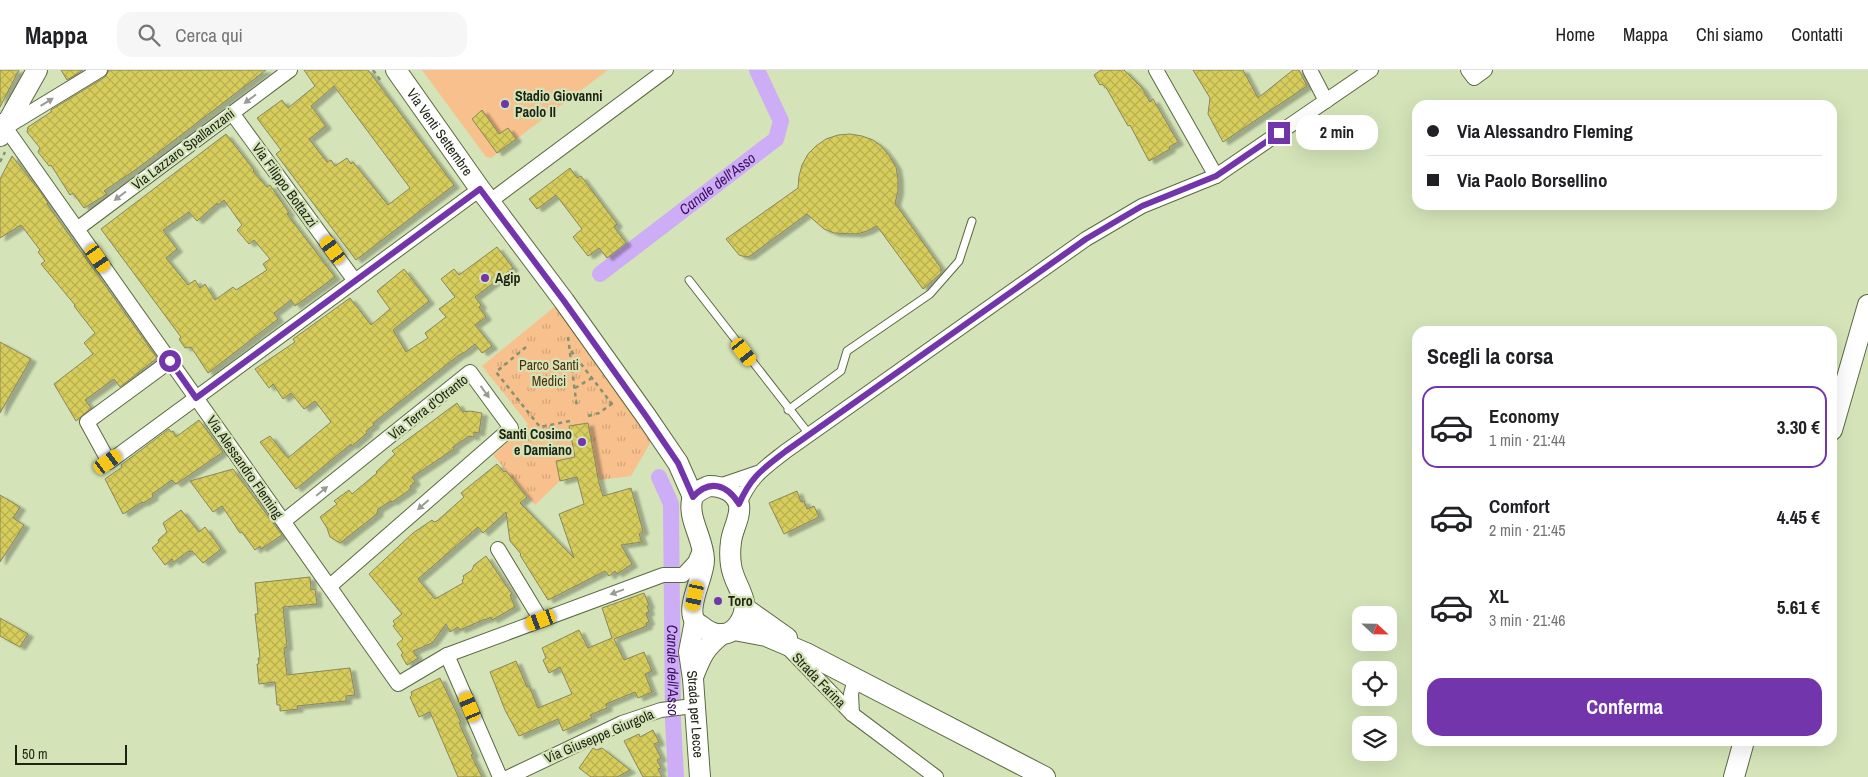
<!DOCTYPE html>
<html lang="it">
<meta charset="utf-8">
<style>
:root{--surface:#fff;--page:#f6f6f6;--text:#202124;--muted:#757577;--line:#e0e0e0;--accent:#7335ab}
body{margin:0;font-family:"Archivo Narrow",sans-serif;background:var(--page);color:var(--text);height:100vh;display:flex;flex-direction:column;font-size:19px;white-space:nowrap}
*{box-sizing:border-box;margin:0}
p{font-size:16px;color:var(--muted)}
.icon{flex:none;width:28px;height:28px;fill:none;stroke:currentColor;stroke-width:2;stroke-linecap:round;stroke-linejoin:round}
.map{position:relative;flex:1;overflow:hidden}
.details{position:absolute;left:1412px;top:256px;width:425px;height:420px;display:flex;flex-direction:column;background:var(--surface);border-radius:15px;box-shadow:0 5px 20px #0002}
.details>*{flex:none}
.guide{position:absolute;left:1412px;top:30px;width:425px;height:110px;border-radius:15px;box-shadow:0 5px 20px #0002;display:grid;align-content:center;height:110px;padding:0 15px;background:var(--surface)}
.needle{width:32px;rotate:112deg}
.buttons{position:absolute;left:1352px;top:536px;display:grid;gap:10px}
.buttons a{display:grid;place-items:center;width:45px;height:45px;border-radius:10px;background:var(--surface);box-shadow:0 5px 20px #0002;font-size:25px}
.scale{position:absolute;left:15px;bottom:12px;width:112px;box-sizing:border-box;padding-left:5px;border:2px solid #1d2313;border-top:0;font-size:14px;line-height:18px;white-space:nowrap;color:#1d2313;-webkit-text-stroke:4px #d4e4b8;paint-order:stroke}
.end{position:absolute;width:22px;height:22px;margin:-11px;border:6px solid #7335ab;background:#fff;box-shadow:0 0 0 2px #fff}
.from{border-radius:50%}
.bubble{position:absolute;height:35px;border-radius:15px;background:var(--surface);box-shadow:0 5px 20px #0002;font-size:16px;font-weight:700;line-height:35px;text-align:center}
.car{position:absolute;width:15px;height:30px;margin:-15px -8px;border-radius:6px;box-shadow:0 0 4px 1px #0007;background:linear-gradient(#f5c518 24%,#345 0 40%,#f5c518 0 76%,#345 0 86%,#f5c518 0)}
.guide b{display:flex;align-items:center;gap:18px;height:48px;font-size:19px}
.guide b+b{border-top:1px solid var(--line)}
.guide i{width:12px;height:12px;background:var(--text)}
ul{padding:0;list-style:none}
li{display:flex;align-items:center;gap:15px;height:82px;margin:0 10px 8px;padding:0 5px;border:2px solid transparent;border-radius:15px}
li div{flex:1}
li b{display:block;font-size:19px}
li em{font-style:normal;font-weight:700}
li.current{border-color:var(--accent)}
li>.icon{width:45px;height:45px;stroke-width:1.5}
h2{padding:0 15px;font-size:22px;line-height:60px}
.button{display:flex;gap:10px;margin-top:auto;padding:10px 15px}
.button a{flex:1;height:58px;border-radius:15px;background:var(--accent);color:#fff;font-size:20px;font-weight:700;line-height:58px;text-align:center}
header{display:flex;align-items:center;gap:30px;box-sizing:border-box;height:70px;padding:0 25px;background:var(--surface);border-bottom:1px solid var(--line)}
header strong{font-size:24px}
nav{display:flex;gap:28px;margin-inline-start:auto;font-size:18px}
.search{width:350px;height:45px;background:var(--page);display:flex;align-items:center;gap:12px;box-sizing:border-box;padding:0 18px;border-radius:15px;color:var(--muted);font-size:19px}
.map>svg:first-child{display:block}
.grass{fill:#f7c08c}
.park{fill:url(#park-tufts)}
.lines{fill:none;stroke-linecap:round;stroke-linejoin:round}
.canal{stroke:#ceadf7;stroke-width:16}
.building{fill:url(#building-cross-hatch);stroke:#8a875c;fill-rule:evenodd;filter:url(#shadow)}
.lane-casing{stroke:#5b6941;stroke-width:9}
.street-casing{stroke:#5b6941;stroke-width:16}
.secondary-casing{stroke:#5b6941;stroke-width:22}
.path{stroke:#859171;stroke-width:2.5;stroke-dasharray:4 4;stroke-linecap:butt}
.lane{stroke:#fff;stroke-width:7}
.street{stroke:#fff;stroke-width:14}
.secondary{stroke:#fff;stroke-width:20}
.oneway{fill:#999c95}
.route{stroke:#7335ab;stroke-width:6}
.poi-dot{fill:#7335ab;stroke:#d4e4b8;stroke-width:2}
.labels{text-anchor:middle;stroke-width:4.5;stroke-linejoin:round;paint-order:stroke}
.poi-label{font-size:14px;font-weight:bold;fill:#1d2313;stroke:#d4e4b8;text-anchor:start}
.street-label{font-size:14px;fill:#1d2313;stroke:#d4e4b8}
.park-label{font-size:14px;fill:#4e2f0c;stroke:#d4e4b8}
.water-label{font-size:15px;font-style:italic;fill:#3c1060;stroke:#d4e4b8}
</style>
<header>
<strong>Mappa</strong>
<div class="search"><svg class="icon" aria-label="search" viewBox="0 0 24 24"><circle cx="10" cy="10" r="6"/><path d="M15 15l6 6"/></svg>Cerca qui</div>
<nav><a>Home</a><a>Mappa</a><a>Chi siamo</a><a>Contatti</a></nav>
</header>
<div class="map">
<svg width="1868" height="707" viewBox="0 0 1868 707">
<defs>
<pattern id="park-tufts" width="24" height="20" patternUnits="userSpaceOnUse" patternTransform="scale(1.25)"><rect width="24" height="20" fill="#f7c08c"/><path d="M3 7l-1-3M5 7V3M7 7l1-3M15 17l-1-3M17 17v-4M19 17l1-3" fill="none" stroke="#d3a578"/></pattern>
<pattern id="building-cross-hatch" width="8" height="8" patternUnits="userSpaceOnUse" patternTransform="scale(1.25)"><rect width="8" height="8" fill="#d7cd5d"/><path d="M0 0l8 8M0 8l8-8" fill="none" stroke="#b8b050"/></pattern>
<filter id="shadow"><feDropShadow dx="5.5" dy="3" stdDeviation="1" flood-color="#0004"/></filter>
</defs>
<rect width="100%" height="100%" fill="#d4e4b8"/>
<!-- grass -->
<path class="grass" d="M 422,0 L 608,0 L 491,88 L 486,87 Z"/>
<!-- park -->
<path class="park" d="M 558,234 L 653,368 L 631,406 L 600,410 L 597,404 L 588,353 L 570,356 L 575,387 L 560,411 L 535,435 L 493,385 L 528,354 L 482,296 Z"/>
<g class="lines">
<!-- canal -->
<g class="canal">
<path id="s1" d="M 600,204 L 776,69 L 781,51 L 757,0"/>
<path id="s2" d="M 659,407 L 671,434 L 673,651 L 676,707"/>
</g>
</g>
<!-- building -->
<g class="building">
<path d="M 0,0 L 19,0 L 0,37 Z"/>
<path d="M 61,0 L 83,0 L 67,10 Z"/>
<path d="M 109,0 L 266,0 L 138,98 L 104,121 L 107,124 L 84,138 L 73,123 L 70,125 L 51,95 L 49,96 L 38,82 L 40,78 L 27,62 L 28,57 L 51,42 L 51,40 L 105,7 Z"/>
<path d="M 304,0 L 368,0 L 454,115 L 356,190 L 276,84 L 281,80 L 257,48 L 282,30 L 288,38 L 315,16 ZM 334,16 L 410,118 L 388,135 L 353,92 L 351,94 L 347,88 L 335,96 L 331,90 L 327,92 L 309,69 L 326,56 L 311,36 Z"/>
<path d="M 1101,0 L 1124,0 L 1142,18 L 1150,32 L 1153,29 L 1178,72 L 1169,77 L 1170,79 L 1149,91 L 1130,55 L 1128,56 L 1107,19 L 1102,14 L 1100,15 L 1094,5 Z"/>
<path d="M 1193,0 L 1243,0 L 1258,28 L 1293,0 L 1299,0 L 1307,16 L 1223,72 L 1208,44 L 1210,28 Z"/>
<path d="M 482,40 L 499,64 L 508,58 L 516,69 L 497,83 L 472,49 Z"/>
<path d="M 226,64 L 254,100 L 253,101 L 267,117 L 270,115 L 289,143 L 287,144 L 335,207 L 295,236 L 291,230 L 274,243 L 278,249 L 208,303 L 191,277 L 185,278 L 179,269 L 181,267 L 101,159 ZM 224,130 L 242,155 L 237,160 L 249,174 L 254,170 L 270,189 L 263,194 L 267,200 L 236,220 L 233,217 L 215,230 L 205,214 L 200,218 L 195,210 L 188,215 L 166,188 L 177,179 L 163,160 L 189,142 L 197,151 L 217,133 L 218,135 Z"/>
<path d="M 850,64 L 862,66 L 873,70 L 882,77 L 890,87 L 896,97 L 898,109 L 898,121 L 895,133 L 941,198 L 941,203 L 923,219 L 877,156 L 867,161 L 857,164 L 834,163 L 824,159 L 807,144 L 750,186 L 746,187 L 739,185 L 726,169 L 798,118 L 799,106 L 802,95 L 808,84 L 816,76 L 826,69 L 838,65 Z"/>
<path d="M 12,86 L 39,120 L 48,133 L 47,134 L 157,288 L 120,317 L 114,309 L 85,330 L 91,338 L 76,351 L 54,314 L 93,284 L 84,273 L 95,263 L 74,236 L 75,235 L 41,194 L 45,191 L 38,182 L 40,180 L 21,155 L 0,168 L 0,109 Z"/>
<path d="M 570,98 L 577,108 L 581,106 L 617,154 L 614,157 L 626,173 L 607,188 L 599,178 L 588,186 L 573,167 L 582,159 L 556,125 L 537,139 L 529,129 Z"/>
<path d="M 497,177 L 513,198 L 475,227 L 481,235 L 479,237 L 486,247 L 475,255 L 492,276 L 482,283 L 475,274 L 465,282 L 459,285 L 373,353 L 374,355 L 366,361 L 367,363 L 352,376 L 351,374 L 296,419 L 260,372 L 270,366 L 288,388 L 331,352 L 315,331 L 304,339 L 291,323 L 283,329 L 273,314 L 269,318 L 255,299 L 295,272 L 293,269 L 350,228 L 371,255 L 390,239 L 377,221 L 404,199 L 429,231 L 393,260 L 406,282 L 428,268 L 425,263 L 446,247 L 439,239 L 455,227 L 441,209 L 454,199 L 459,205 Z"/>
<path d="M 0,272 L 31,289 L 0,343 Z"/>
<path d="M 457,333 L 463,342 L 470,341 L 482,343 L 479,363 L 474,362 L 474,367 L 469,366 L 453,377 L 454,379 L 412,407 L 415,412 L 410,416 L 411,419 L 392,432 L 391,431 L 378,439 L 377,444 L 340,473 L 330,467 L 327,458 L 320,447 L 337,434 L 334,431 L 349,420 L 352,424 L 377,403 L 376,402 L 395,384 L 392,381 Z"/>
<path d="M 199,350 L 223,382 L 176,414 L 172,410 L 152,424 L 153,427 L 143,433 L 142,432 L 123,444 L 105,409 L 122,397 L 121,395 L 169,359 L 171,362 L 173,361 L 176,367 Z"/>
<path d="M 588,353 L 599,413 L 603,426 L 631,418 L 643,461 L 639,464 L 642,472 L 621,475 L 632,494 L 617,504 L 615,501 L 609,506 L 605,501 L 548,530 L 520,485 L 521,484 L 510,471 L 506,442 L 483,463 L 478,457 L 418,509 L 435,529 L 463,513 L 462,510 L 464,509 L 463,506 L 472,500 L 474,495 L 486,486 L 512,524 L 510,525 L 515,537 L 492,550 L 491,547 L 485,550 L 485,549 L 460,560 L 458,557 L 450,562 L 446,554 L 432,573 L 413,581 L 418,588 L 407,595 L 401,585 L 403,583 L 397,574 L 403,569 L 393,556 L 395,554 L 393,551 L 402,544 L 369,504 L 413,463 L 432,450 L 434,452 L 437,451 L 464,427 L 461,423 L 497,394 L 504,402 L 506,401 L 527,427 L 520,433 L 574,488 L 559,444 L 584,434 L 577,407 L 560,411 L 556,391 L 575,387 L 569,356 Z"/>
<path d="M 233,399 L 282,465 L 261,479 L 260,476 L 255,480 L 242,462 L 240,463 L 222,436 L 213,442 L 190,411 Z"/>
<path d="M 797,421 L 801,432 L 804,431 L 807,439 L 814,436 L 819,447 L 784,464 L 769,433 Z"/>
<path d="M 0,425 L 20,437 L 13,448 L 24,455 L 0,492 Z"/>
<path d="M 181,440 L 199,462 L 205,457 L 221,479 L 203,493 L 192,481 L 187,482 L 174,492 L 172,489 L 165,495 L 152,478 L 159,472 L 158,470 L 167,462 L 163,453 Z"/>
<path d="M 310,507 L 311,520 L 315,519 L 317,534 L 283,537 L 287,577 L 284,578 L 287,605 L 350,598 L 355,625 L 346,626 L 346,631 L 297,636 L 298,639 L 280,641 L 280,635 L 277,635 L 275,612 L 259,614 L 257,594 L 259,594 L 258,588 L 260,588 L 255,544 L 258,544 L 255,513 Z"/>
<path d="M 644,523 L 649,535 L 647,536 L 649,542 L 646,543 L 649,552 L 646,553 L 647,556 L 614,569 L 624,590 L 644,582 L 652,601 L 645,604 L 652,622 L 638,628 L 635,622 L 606,634 L 607,638 L 590,645 L 592,648 L 563,661 L 558,649 L 519,666 L 505,640 L 490,602 L 516,591 L 527,617 L 529,616 L 538,638 L 572,624 L 560,597 L 549,603 L 543,590 L 546,588 L 542,578 L 579,560 L 588,578 L 612,568 L 602,538 Z"/>
<path d="M 0,548 L 28,564 L 20,577 L 0,566 Z"/>
<path d="M 440,608 L 461,652 L 459,653 L 473,684 L 471,685 L 482,707 L 458,707 L 430,642 L 419,647 L 410,627 L 412,625 L 411,622 Z"/>
<path d="M 653,660 L 659,672 L 654,674 L 661,688 L 657,690 L 661,698 L 658,699 L 662,707 L 643,707 L 624,671 L 639,664 L 640,667 Z"/>
<path d="M 593,678 L 596,680 L 602,678 L 630,700 L 617,707 L 591,707 L 579,698 Z"/>
</g>
<g class="lines">
<!-- lane casing -->
<g class="lane-casing">
<g id="lane">
<path d="M 689,210 L 809,364"/>
<path d="M 788,340 L 841,301 L 847,281 L 930,224 L 959,191 L 972,151"/>
</g>
</g>
<!-- street casing -->
<g class="street-casing">
<g id="street">
<path d="M 1156,0 L 1216,106"/>
<path d="M 1310,0 L 1326,31"/>
<path d="M 1468,0 L 1474,8 L 1485,0"/>
<path d="M 232,43 L 355,211"/>
<path d="M 2,51 L 5,57 L 398,614 L 447,585 L 663,505 L 683,505 L 695,492 L 701,478"/>
<path d="M 8,56 L 100,0"/>
<path d="M 489,132 L 666,0"/>
<path d="M 77,159 L 290,0"/>
<path d="M 170,291 L 87,352 L 109,392 L 480,119"/>
<path d="M 719,416 L 757,403"/>
<path d="M 739,434 C 751,406 763,399 786,381 L 1086,169 L 1142,136 L 1216,106 L 1371,0"/>
<path d="M 284,451 L 470,302 L 511,358 L 330,516"/>
<path d="M 498,479 L 541,550"/>
<path d="M 788,578 L 852,644 L 936,707"/>
<path d="M 447,585 L 500,707"/>
<path d="M 852,644 L 851,624 L 855,609"/>
<path d="M 509,707 L 622,653 L 661,640 L 693,636"/>
</g>
</g>
<!-- secondary casing -->
<g class="secondary-casing">
<g id="secondary">
<path id="s3" d="M 396,0 L 480,119 L 564,231 L 646,346 L 678,393 L 693,427"/>
<path d="M 0,66 L 37,0"/>
<path d="M 1832,360 L 1868,235"/>
<path d="M 709,416 C 721,416 736,421 739,435 C 741,447 732,460 731,472 C 730,479 730,488 731,495 C 734,518 755,532 738,555 C 734,560 729,564 722,564 C 717,565 709,562 704,558 C 702,556 697,554 695,551 C 685,536 705,506 704,489 C 703,468 688,449 692,430 C 694,422 702,419 709,416 Z"/>
<path d="M 746,539 L 787,568"/>
<path id="s4" d="M 695,551 L 689,582 L 693,609 L 700,707"/>
<path d="M 734,560 L 766,566 L 806,583 L 1045,707"/>
<path d="M 693,607 C 701,587 704,578 722,564"/>
<path d="M 1734,707 L 1744,671"/>
</g>
</g>
<!-- path -->
<g class="path">
<path d="M 373,0 L 381,11"/>
<path d="M 0,92 L 5,82"/>
<path d="M 568,267 L 577,338"/>
<path d="M 526,277 L 496,302 L 540,357 L 570,351"/>
<path d="M 571,281 L 612,334"/>
<path d="M 575,318 L 592,308"/>
<path d="M 588,346 L 599,343 L 613,333"/>
</g>
<!-- lane -->
<use href="#lane" class="lane"/>
<!-- street -->
<use href="#street" class="street"/>
<!-- secondary -->
<use href="#secondary" class="secondary"/>
</g>
<!-- one-way arrows -->
<defs><path id="oneway-solid" d="M-6-.8H1V-3.2L6.5 0L1 3.2V.8H-6Z" transform="scale(1.25)"/></defs>
<g class="oneway">
<use href="#oneway-solid" transform="translate(250 29) rotate(143)"/>
<use href="#oneway-solid" transform="translate(47 32) rotate(-31)"/>
<use href="#oneway-solid" transform="translate(120 126) rotate(143)"/>
<use href="#oneway-solid" transform="translate(485 322) rotate(54)"/>
<use href="#oneway-solid" transform="translate(322 421) rotate(-39)"/>
<use href="#oneway-solid" transform="translate(423 435) rotate(139)"/>
<use href="#oneway-solid" transform="translate(617 522) rotate(160)"/>
</g>
<g class="lines">
<!-- route -->
<path class="route" d="M 170,291 L 196,328 L 480,119 L 564,231 L 646,346 L 678,393 L 693,427 C 709,409 727,414 739,434 C 751,406 763,399 786,381 L 1086,169 L 1142,136 L 1216,106 L 1279,63"/>
</g>
<!-- markers -->
<g class="poi-dot">
<circle cx="505" cy="34" r="5"/>
<circle cx="485" cy="208" r="5"/>
<circle cx="582" cy="372" r="5"/>
<circle cx="718" cy="531" r="5"/>
</g>
<g class="labels">
<!-- poi labels -->
<g class="poi-label">
<text x="515" y="31">Stadio Giovanni<tspan x="515" dy="16">Paolo II</tspan></text>
<text x="495" y="213">Agip</text>
<text x="572" y="369" text-anchor="end">Santi Cosimo<tspan x="572" dy="16">e Damiano</tspan></text>
<text x="728" y="536">Toro</text>
</g>
<!-- street labels -->
<g class="street-label">
<text dy="5" stroke="none"><textPath href="#s3" startOffset="76">Via Venti Settembre</textPath></text>
<text transform="translate(183 79) rotate(-37)" y="5">Via Lazzaro Spallanzani</text>
<text transform="translate(285 115) rotate(54)" y="5">Via Filippo Bottazzi</text>
<text transform="translate(428 337) rotate(-38)" y="5">Via Terra d'Otranto</text>
<text transform="translate(245 397) rotate(55)" y="5">Via Alessandro Fleming</text>
<text transform="translate(819 610) rotate(46)" y="5">Strada Farina</text>
<text dy="5" stroke="none"><textPath href="#s4" startOffset="94">Strada per Lecce</textPath></text>
<text transform="translate(599 666) rotate(-23)" y="5">Via Giuseppe Giurgola</text>
</g>
<!-- park labels -->
<g class="park-label">
<text x="549" y="300">Parco Santi<tspan x="549" dy="16">Medici</tspan></text>
</g>
<!-- water labels -->
<g class="water-label">
<text dy="5" stroke="none"><textPath href="#s1" startOffset="148">Canale dell'Asso</textPath></text>
<text dy="5" stroke="none"><textPath href="#s2" startOffset="196">Canale dell'Asso</textPath></text>
</g>
</g>
</svg>
<div class="buttons">
<a><svg class="needle" viewBox="-14 -14 28 28"><path d="M0-13l5 13h-10z" fill="#e53935"/><path d="M0 13l5-13h-10z" fill="#757577"/></svg></a>
<a><svg class="icon" aria-label="locate" viewBox="0 0 24 24"><circle cx="12" cy="12" r="6"/><path d="M12 2v4M12 18v4M2 12h4M18 12h4"/></svg></a>
<a><svg class="icon" aria-label="layers" viewBox="0 0 24 24"><path d="M12 4l9 5-9 5-9-5zM3 14l9 5 9-5"/></svg></a>
</div>
<div class="scale">50 m</div>
<i class="end from" style="left:170px;top:291px"></i>
<i class="end" style="left:1279px;top:63px"></i>
<div class="bubble" style="left:1296px;top:45px;width:82px">2 min</div>
<i class="car" style="left:333px;top:180px;rotate:324deg"></i>
<i class="car" style="left:98px;top:188px;rotate:145deg"></i>
<i class="car" style="left:744px;top:282px;rotate:143deg"></i>
<i class="car" style="left:108px;top:392px;rotate:54deg"></i>
<i class="car" style="left:695px;top:526px;rotate:192deg"></i>
<i class="car" style="left:541px;top:550px;rotate:250deg"></i>
<i class="car" style="left:470px;top:637px;rotate:337deg"></i>
<div class="guide">
<b><i class="from"></i>Via Alessandro Fleming</b>
<b><i></i>Via Paolo Borsellino</b>
</div>
<section class="details">
<h2>Scegli la corsa</h2>
<ul>
<li class="current"><svg class="icon" aria-label="car" viewBox="0 0 24 24"><path d="M5 17H2v-5l4-1 3-4h7l3 4 3 1v5h-3M9 17h6M6 11h13"/><circle cx="7" cy="17" r="2"/><circle cx="17" cy="17" r="2"/></svg><div><b>Economy</b><p>1 min · 21:44</p></div><em>3.30 €</em></li>
<li><svg class="icon" aria-label="car" viewBox="0 0 24 24"><path d="M5 17H2v-5l4-1 3-4h7l3 4 3 1v5h-3M9 17h6M6 11h13"/><circle cx="7" cy="17" r="2"/><circle cx="17" cy="17" r="2"/></svg><div><b>Comfort</b><p>2 min · 21:45</p></div><em>4.45 €</em></li>
<li><svg class="icon" aria-label="car" viewBox="0 0 24 24"><path d="M5 17H2v-5l4-1 3-4h7l3 4 3 1v5h-3M9 17h6M6 11h13"/><circle cx="7" cy="17" r="2"/><circle cx="17" cy="17" r="2"/></svg><div><b>XL</b><p>3 min · 21:46</p></div><em>5.61 €</em></li>
</ul>
<div class="button"><a>Conferma</a></div>
</section>
</div>
